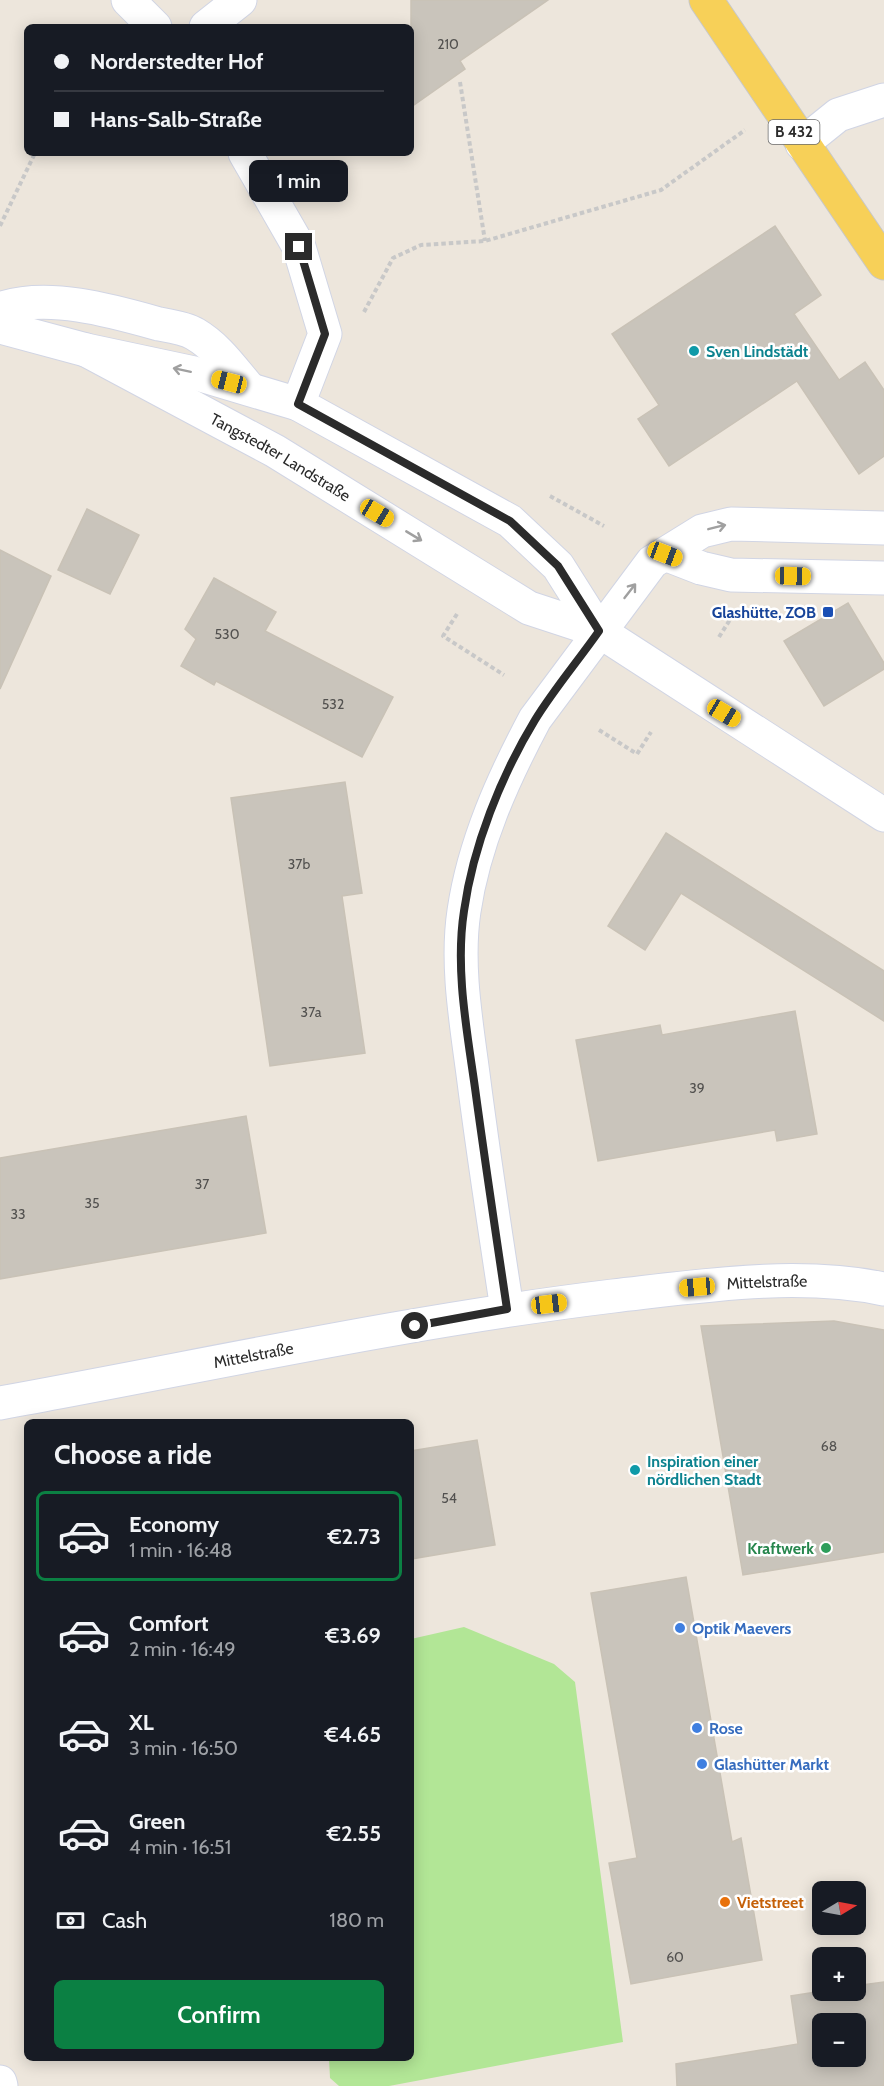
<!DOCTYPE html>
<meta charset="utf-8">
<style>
:root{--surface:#171b24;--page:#242831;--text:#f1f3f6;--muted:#9ea1a6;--line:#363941;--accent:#0b8043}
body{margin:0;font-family:Cabin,sans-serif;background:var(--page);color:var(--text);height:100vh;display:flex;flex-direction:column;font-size:22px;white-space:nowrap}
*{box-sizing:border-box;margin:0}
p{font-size:20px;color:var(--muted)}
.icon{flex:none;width:33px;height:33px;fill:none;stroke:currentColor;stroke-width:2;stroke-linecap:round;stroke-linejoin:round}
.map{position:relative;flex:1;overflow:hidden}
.drawer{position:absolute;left:24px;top:1419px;width:390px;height:642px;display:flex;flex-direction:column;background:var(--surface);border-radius:9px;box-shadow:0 3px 15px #0003}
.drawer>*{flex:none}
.banner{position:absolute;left:24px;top:24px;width:390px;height:132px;border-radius:9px;box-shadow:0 3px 15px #0003;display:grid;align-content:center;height:132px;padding:0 30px;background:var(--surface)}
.needle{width:39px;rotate:80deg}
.tools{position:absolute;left:812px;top:1881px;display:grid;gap:12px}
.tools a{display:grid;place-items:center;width:54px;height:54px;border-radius:9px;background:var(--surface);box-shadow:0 3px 15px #0003;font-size:30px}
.end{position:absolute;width:27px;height:27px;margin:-14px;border:8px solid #2b2b2b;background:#fff;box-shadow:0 0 0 3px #fff}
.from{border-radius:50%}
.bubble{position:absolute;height:42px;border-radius:9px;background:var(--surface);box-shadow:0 3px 15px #0003;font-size:20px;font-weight:600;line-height:42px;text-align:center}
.car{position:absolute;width:18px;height:36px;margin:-18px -9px;border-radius:8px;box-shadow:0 0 4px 2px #0007;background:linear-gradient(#f5c518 24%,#345 0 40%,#f5c518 0 76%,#345 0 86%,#f5c518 0)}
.banner b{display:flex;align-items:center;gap:21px;height:57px;font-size:22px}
.banner b+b{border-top:2px solid var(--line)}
.banner i{width:15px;height:15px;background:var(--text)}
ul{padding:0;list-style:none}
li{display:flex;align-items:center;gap:18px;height:90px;margin:0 12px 9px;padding:0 18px;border:3px solid transparent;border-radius:9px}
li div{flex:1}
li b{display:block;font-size:22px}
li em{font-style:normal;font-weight:600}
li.selected{border-color:var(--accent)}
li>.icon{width:54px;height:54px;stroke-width:1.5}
h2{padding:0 30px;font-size:27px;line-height:72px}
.pay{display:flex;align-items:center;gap:15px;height:66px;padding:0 30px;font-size:22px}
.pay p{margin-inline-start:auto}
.action{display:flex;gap:12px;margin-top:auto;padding:12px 30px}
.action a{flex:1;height:69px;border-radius:9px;background:var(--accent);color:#fff;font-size:24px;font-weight:600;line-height:69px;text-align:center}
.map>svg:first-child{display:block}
.green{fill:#b2e696}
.building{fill:#c9c4bb;stroke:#c9c2b6;stroke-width:1.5;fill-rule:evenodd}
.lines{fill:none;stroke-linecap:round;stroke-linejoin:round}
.minor-casing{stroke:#d1d5e4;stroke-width:35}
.major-casing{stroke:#c8c8c8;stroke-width:35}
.path{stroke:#c8c8c8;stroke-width:4;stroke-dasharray:4.5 3;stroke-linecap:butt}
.minor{stroke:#fff;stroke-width:33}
.major{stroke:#f7d058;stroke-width:33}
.oneway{stroke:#a0a0a0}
.route{stroke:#2b2b2b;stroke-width:8}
.culture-dot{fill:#0f9aa8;stroke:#fff;stroke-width:2}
.transit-dot{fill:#1a4fb4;stroke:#fff;stroke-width:2}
.leisure-dot{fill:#2e9e5b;stroke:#fff;stroke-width:2}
.shop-dot{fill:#3f7fe0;stroke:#fff;stroke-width:2}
.food-dot{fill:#e8710a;stroke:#fff;stroke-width:2}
.labels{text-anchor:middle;stroke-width:5;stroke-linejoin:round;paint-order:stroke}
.number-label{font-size:14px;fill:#52514f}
.shield{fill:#fff;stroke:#6b6b6b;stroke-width:1.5}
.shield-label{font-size:15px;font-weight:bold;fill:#2b2b2b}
.culture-label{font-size:16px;font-weight:bold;fill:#0d838f;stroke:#fff;text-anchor:start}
.street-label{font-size:16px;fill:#2b2b2b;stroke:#fff}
.transit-label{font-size:16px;font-weight:bold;fill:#164399;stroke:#fff;text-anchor:end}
.leisure-label{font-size:16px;font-weight:bold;fill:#27864d;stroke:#fff;text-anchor:end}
.shop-label{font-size:16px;font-weight:bold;fill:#366cbe;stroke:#fff;text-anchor:start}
.food-label{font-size:16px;font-weight:bold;fill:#c56008;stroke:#fff;text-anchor:start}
</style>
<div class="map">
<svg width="884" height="2086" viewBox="0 0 884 2086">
<rect width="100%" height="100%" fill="#ede6dc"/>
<!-- green -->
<path class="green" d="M 464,1627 L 554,1664 L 575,1682 L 623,2042 L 389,2086 L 339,2086 L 330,2078 L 329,2058 L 411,2058 L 411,1639 Z"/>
<!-- building -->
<g class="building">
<path d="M 411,0 L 548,0 L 460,61 L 465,69 L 411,107 Z"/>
<path d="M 775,226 L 821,295 L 794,314 L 839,380 L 865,362 L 884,390 L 884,456 L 859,474 L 797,381 L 669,466 L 638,419 L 659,405 L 612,334 Z"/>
<path d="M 87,509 L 139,535 L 110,594 L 58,570 Z"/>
<path d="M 0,550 L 51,576 L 0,689 Z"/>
<path d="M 214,578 L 276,612 L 265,631 L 393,697 L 362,757 L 216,681 L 214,685 L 181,666 L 196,639 L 185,629 Z"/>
<path d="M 848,603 L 884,663 L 884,669 L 824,706 L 784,641 Z"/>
<path d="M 345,782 L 362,893 L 342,896 L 365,1053 L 270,1066 L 231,798 Z"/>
<path d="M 666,833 L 884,971 L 884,1021 L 681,893 L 645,950 L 608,926 Z"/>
<path d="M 795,1011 L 817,1134 L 777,1141 L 775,1130 L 598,1161 L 576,1040 L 660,1025 L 662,1035 Z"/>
<path d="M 246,1116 L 266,1233 L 0,1279 L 0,1158 Z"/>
<path d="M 834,1321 L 884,1330 L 884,1552 L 743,1575 L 701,1326 Z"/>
<path d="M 477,1440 L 495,1545 L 411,1559 L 411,1451 Z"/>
<path d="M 686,1577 L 732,1842 L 741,1838 L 762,1960 L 631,1984 L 609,1863 L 637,1858 L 591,1593 Z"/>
<path d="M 884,1982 L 884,2086 L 677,2086 L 676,2064 L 798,2044 L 791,1996 L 829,1990 L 855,1990 L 855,1986 ZM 822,2024 L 855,2024 L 855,2056 L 822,2056 Z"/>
</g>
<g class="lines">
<!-- minor casing -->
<g class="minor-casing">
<g id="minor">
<path d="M 128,0 L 155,27"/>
<path d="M 206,27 L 240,0"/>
<path d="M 802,144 L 838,115 L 884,100"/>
<path d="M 245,153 L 299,247 L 325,334 L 298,404"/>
<path d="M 0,309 C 47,292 113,311 159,324 C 170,326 185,328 195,334 C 217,347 231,367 247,386"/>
<path d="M 0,327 L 86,350 L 194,373 L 298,404 L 510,521 L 558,566 L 599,631"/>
<path id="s1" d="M 86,350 L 275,451 L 529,608 L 599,631 L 884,815"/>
<path d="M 665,554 L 701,568 L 731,575 L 884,578"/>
<path d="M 507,1309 C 495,1231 483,1153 473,1074 C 466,1021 456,964 464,911 C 474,843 503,779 535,719 L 652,562 L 702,531 L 731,524 L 884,528"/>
<path id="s2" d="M 0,1403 C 204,1366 407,1321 613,1296 C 701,1286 796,1271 884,1289"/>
<path d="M 0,2082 L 1,2086"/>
</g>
</g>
<!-- major casing -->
<g class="major-casing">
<path id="major" d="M 706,0 L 884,263"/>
</g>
<!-- path -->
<g class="path">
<path d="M 460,82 L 485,241"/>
<path d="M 0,226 L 35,153"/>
<path d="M 364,312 L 393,258 L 421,245 L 485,241 L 661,190 L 745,130"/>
<path d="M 550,496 L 604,526"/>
<path d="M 457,614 L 443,636 L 504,675"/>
<path d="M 719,637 L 731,618"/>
<path d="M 599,730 L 637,754 L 651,732"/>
</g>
<!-- minor -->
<use href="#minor" class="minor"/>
<!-- major -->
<use href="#major" class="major"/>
</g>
<!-- one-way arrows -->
<defs><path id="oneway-shaft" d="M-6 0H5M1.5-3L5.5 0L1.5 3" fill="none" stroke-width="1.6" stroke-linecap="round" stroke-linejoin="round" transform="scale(1.5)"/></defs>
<g class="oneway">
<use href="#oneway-shaft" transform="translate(182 370) rotate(-168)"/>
<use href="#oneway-shaft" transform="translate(717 527) rotate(-14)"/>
<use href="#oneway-shaft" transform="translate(414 536) rotate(31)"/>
<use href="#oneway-shaft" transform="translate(630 591) rotate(-52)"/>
</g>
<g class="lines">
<!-- route -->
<path class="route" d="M 299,247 L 325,334 L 298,404 L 510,521 L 558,566 L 599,631 C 578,661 554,689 535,720 C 501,776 473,846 464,911 C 455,969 467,1031 475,1088 C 485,1162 496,1235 507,1309 L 415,1326"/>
</g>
<!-- markers -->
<g class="culture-dot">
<circle cx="694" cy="351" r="6"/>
<circle cx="635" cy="1470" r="6"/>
</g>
<rect class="transit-dot" x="822" y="606" width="12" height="12" rx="3"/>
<circle class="leisure-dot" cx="826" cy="1548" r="6"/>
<g class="shop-dot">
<circle cx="680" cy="1628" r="6"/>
<circle cx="697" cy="1728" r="6"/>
<circle cx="702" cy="1764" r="6"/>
</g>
<circle class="food-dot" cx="725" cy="1902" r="6"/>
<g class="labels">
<!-- number labels -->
<g class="number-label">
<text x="448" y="49">210</text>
<text x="227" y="639">530</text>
<text x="333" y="709">532</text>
<text x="299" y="869">37b</text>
<text x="311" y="1017">37a</text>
<text x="697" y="1093">39</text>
<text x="202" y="1189">37</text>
<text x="92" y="1208">35</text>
<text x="18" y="1219">33</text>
<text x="829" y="1451">68</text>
<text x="449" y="1503">54</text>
<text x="675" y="1962">60</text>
</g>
<!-- shield labels -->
<rect class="shield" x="768.5" y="120" width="51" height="24" rx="4.5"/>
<g class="shield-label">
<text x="794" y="137">B 432</text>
</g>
<!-- culture labels -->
<g class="culture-label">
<text x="706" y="357">Sven Lindstädt</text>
<text x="647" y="1467">Inspiration einer<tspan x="647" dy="18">nördlichen Stadt</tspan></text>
</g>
<!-- street labels -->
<g class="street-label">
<text dy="6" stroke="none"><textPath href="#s1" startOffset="222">Tangstedter Landstraße</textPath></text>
<text dy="6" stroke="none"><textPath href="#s2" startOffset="777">Mittelstraße</textPath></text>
<text dy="6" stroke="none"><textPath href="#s2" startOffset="258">Mittelstraße</textPath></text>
</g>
<!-- transit labels -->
<g class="transit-label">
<text x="816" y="618">Glashütte, ZOB</text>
</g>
<!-- leisure labels -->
<g class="leisure-label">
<text x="814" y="1554">Kraftwerk</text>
</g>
<!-- shop labels -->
<g class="shop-label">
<text x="692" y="1634">Optik Maevers</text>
<text x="709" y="1734">Rose</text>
<text x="714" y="1770">Glashütter Markt</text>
</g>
<!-- food labels -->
<g class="food-label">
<text x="737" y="1908">Vietstreet</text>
</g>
</g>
</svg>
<div class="tools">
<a><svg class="needle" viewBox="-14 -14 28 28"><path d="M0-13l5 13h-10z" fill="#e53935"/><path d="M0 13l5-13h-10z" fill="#9ea1a6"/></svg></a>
<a>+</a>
<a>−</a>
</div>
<i class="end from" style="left:415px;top:1326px"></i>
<i class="end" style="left:299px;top:247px"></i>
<div class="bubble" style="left:249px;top:160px;width:99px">1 min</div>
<i class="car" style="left:229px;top:382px;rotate:284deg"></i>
<i class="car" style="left:377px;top:513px;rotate:121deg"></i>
<i class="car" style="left:665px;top:554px;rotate:111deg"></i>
<i class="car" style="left:793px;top:576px;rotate:91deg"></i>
<i class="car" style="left:724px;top:713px;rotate:121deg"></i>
<i class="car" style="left:697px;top:1287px;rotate:265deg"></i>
<i class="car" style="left:549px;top:1304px;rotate:83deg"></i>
<div class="banner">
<b><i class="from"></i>Norderstedter Hof</b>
<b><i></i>Hans-Salb-Straße</b>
</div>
<section class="drawer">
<h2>Choose a ride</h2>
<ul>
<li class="selected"><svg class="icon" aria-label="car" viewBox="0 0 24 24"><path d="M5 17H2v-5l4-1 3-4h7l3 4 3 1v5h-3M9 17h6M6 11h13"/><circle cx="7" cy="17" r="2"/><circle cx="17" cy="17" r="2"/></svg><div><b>Economy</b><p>1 min · 16:48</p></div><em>€2.73</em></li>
<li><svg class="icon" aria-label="car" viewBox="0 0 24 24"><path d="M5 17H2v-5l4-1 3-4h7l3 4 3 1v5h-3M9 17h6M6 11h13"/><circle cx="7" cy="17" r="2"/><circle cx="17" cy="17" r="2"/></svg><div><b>Comfort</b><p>2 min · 16:49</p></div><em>€3.69</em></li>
<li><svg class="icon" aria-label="car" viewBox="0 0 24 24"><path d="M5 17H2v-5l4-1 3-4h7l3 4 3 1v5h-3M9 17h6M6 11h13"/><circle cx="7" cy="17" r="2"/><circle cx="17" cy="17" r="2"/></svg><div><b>XL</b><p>3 min · 16:50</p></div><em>€4.65</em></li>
<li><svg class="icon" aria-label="car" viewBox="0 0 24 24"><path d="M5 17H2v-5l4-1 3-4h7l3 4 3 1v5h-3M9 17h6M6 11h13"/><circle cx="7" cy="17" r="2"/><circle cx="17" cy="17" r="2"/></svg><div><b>Green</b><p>4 min · 16:51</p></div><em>€2.55</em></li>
</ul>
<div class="pay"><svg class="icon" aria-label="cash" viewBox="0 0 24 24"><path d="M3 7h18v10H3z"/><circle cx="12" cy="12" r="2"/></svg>Cash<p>180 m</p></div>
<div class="action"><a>Confirm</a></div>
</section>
</div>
